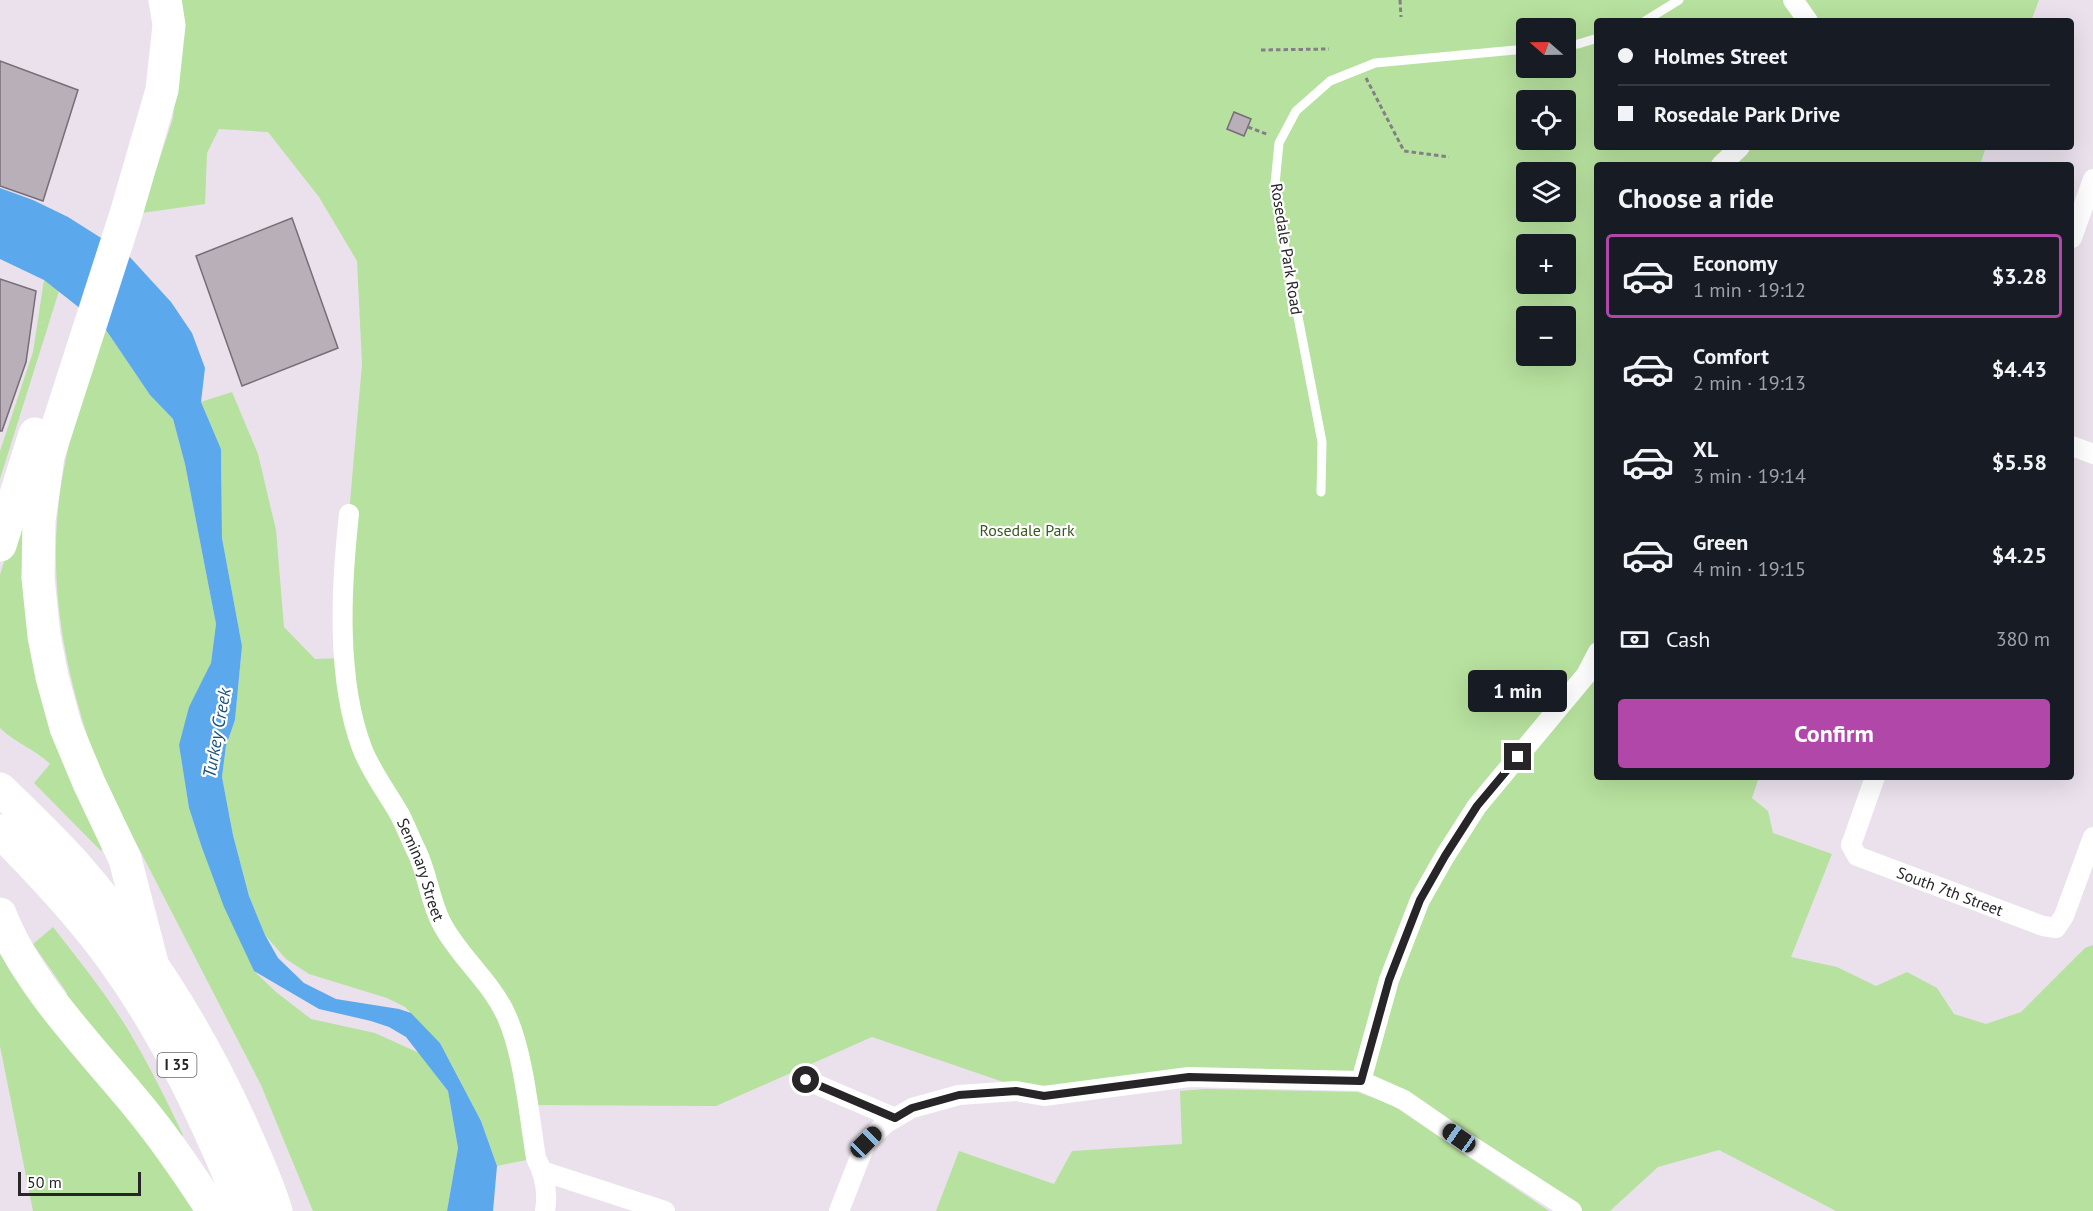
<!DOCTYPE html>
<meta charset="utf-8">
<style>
:root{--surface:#171b24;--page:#20242c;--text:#f1f3f6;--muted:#9ea1a6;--line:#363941;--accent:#b047a9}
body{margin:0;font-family:"PT Sans",sans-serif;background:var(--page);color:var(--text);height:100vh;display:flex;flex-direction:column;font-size:22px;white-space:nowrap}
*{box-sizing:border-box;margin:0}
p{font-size:20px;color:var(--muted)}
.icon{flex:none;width:33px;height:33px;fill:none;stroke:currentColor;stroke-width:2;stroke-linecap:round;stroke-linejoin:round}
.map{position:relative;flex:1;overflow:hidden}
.side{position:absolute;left:1594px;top:162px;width:480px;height:618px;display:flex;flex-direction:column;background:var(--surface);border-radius:6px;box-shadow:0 6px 24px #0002}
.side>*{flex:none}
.guide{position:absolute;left:1594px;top:18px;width:480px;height:132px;border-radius:6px;box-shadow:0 6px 24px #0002;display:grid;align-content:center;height:132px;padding:0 24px;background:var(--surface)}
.needle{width:39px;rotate:290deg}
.fabs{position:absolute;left:1516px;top:18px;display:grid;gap:12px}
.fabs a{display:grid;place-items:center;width:60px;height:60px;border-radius:6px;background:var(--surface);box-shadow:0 6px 24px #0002;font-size:30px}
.scale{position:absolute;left:18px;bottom:15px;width:123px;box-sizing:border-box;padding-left:6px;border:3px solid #282529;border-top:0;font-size:16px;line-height:21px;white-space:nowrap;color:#282529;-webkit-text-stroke:4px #fff;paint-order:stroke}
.end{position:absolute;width:27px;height:27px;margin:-14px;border:8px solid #282529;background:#fff;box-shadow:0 0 0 3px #fff}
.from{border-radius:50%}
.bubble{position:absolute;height:42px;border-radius:6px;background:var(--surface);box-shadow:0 6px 24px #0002;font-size:20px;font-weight:700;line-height:42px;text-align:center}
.car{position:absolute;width:18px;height:36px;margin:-18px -9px;border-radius:8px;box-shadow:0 0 4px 2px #0007;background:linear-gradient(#222 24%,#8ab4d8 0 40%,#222 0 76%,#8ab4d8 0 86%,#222 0)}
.guide b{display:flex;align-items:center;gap:21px;height:57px;font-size:22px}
.guide b+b{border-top:2px solid var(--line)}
.guide i{width:15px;height:15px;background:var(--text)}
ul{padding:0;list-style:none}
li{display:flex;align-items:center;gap:18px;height:84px;margin:0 12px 9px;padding:0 12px;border:3px solid transparent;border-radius:6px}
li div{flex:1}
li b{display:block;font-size:22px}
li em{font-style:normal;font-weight:700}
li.active{border-color:var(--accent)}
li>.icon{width:54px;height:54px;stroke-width:1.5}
h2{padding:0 24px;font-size:27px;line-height:72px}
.pay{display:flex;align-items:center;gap:15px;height:66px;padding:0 24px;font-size:22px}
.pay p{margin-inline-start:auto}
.primary-button{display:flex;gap:12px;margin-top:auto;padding:12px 24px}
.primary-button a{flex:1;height:69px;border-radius:6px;background:var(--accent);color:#fff;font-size:24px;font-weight:700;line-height:69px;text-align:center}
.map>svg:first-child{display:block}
.green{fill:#b7e19e;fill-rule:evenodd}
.water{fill:#5ba9ec}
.building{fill:#b8afb8;stroke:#766d76;stroke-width:1.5}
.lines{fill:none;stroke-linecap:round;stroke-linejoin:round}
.path{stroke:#847f86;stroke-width:3;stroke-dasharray:4.5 3;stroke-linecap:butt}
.service{stroke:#fff;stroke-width:9}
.minor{stroke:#fff;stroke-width:20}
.motorway{stroke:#fff;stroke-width:33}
.route{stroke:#282529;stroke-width:8}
.labels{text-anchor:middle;stroke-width:4.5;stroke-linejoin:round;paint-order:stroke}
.shield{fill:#fff;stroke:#686669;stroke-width:1.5}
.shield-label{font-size:15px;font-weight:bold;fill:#282529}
.street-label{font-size:16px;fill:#282529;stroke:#fff}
.park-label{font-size:16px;fill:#37581f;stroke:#fff}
.water-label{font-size:18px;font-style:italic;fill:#1a517e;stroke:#fff}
</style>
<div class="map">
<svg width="2093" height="1211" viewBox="0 0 2093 1211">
<rect width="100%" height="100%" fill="#eae1ec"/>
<!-- green -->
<g class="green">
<path d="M 176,0 L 2039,0 L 2031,21 L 1598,21 L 1598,147 L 1986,147 L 1980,165 L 1598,165 L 1598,777 L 1759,777 L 1752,798 L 1768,811 L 1773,833 L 1832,854 L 1791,957 L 1837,967 L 1876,986 L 1907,972 L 1937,988 L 1954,1014 L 1986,1024 L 2021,1012 L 2085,948 L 2093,945 L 2093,1211 L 1836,1211 L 1719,1150 L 1658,1167 L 1610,1211 L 1572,1211 L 1404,1100 L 1311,1078 L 1044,1096 L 872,1037 L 716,1106 L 527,1105 L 536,1158 L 497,1166 L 481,1121 L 440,1043 L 405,1007 L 387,998 L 309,974 L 286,959 L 265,935 L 249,896 L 233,835 L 222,777 L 226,746 L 235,720 L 242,646 L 222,538 L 221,449 L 201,402 L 232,392 L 258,454 L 276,530 L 284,627 L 315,659 L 345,658 L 349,514 L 362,364 L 357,261 L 319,197 L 268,132 L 219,129 L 207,153 L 205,204 L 142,213 L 173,118 L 176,84 ZM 1527,28 L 1566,28 L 1566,68 L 1527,68 ZM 1527,100 L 1566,100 L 1566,140 L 1527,140 ZM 1527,172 L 1566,172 L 1566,212 L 1527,212 ZM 1527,244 L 1566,244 L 1566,284 L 1527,284 ZM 1527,316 L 1566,316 L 1566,356 L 1527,356 Z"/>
<path d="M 44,280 L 59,291 L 0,479 L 0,451 L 33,352 Z"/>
<path d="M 104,327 L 150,395 L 173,419 L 185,464 L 216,624 L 211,663 L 179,745 L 189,808 L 201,845 L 254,971 L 276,992 L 311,1019 L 375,1033 L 419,1053 L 448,1091 L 458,1148 L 447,1211 L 313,1211 L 261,1085 L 101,775 C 63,672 43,572 65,463 C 74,417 90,372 104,327 Z"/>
<path d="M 19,512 L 104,847 L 101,851 L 34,783 L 50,764 C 35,749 15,743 0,728 L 0,575 Z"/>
<path d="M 53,927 C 79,960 105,993 127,1028 C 148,1063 166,1099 183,1135 L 179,1139 L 62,1000 L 67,993 L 33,944 Z"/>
<path d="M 0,954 L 12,974 L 136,1120 L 200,1211 L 33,1211 L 0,1046 Z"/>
<path d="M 1205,1089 L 1357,1092 L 1391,1104 L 1549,1211 L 936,1211 L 959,1151 L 1054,1184 L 1072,1151 L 1182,1144 L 1180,1091 Z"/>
</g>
<!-- water -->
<path class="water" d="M 0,188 L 33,200 L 68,217 L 128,255 L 171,302 L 192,333 L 205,368 L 201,402 L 221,449 L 222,538 L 242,646 L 235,720 L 226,746 L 222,777 L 233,835 L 249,896 L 265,935 L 278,958 L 304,983 L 336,999 L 399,1009 L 411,1013 L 440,1043 L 481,1121 L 497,1166 L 493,1211 L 447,1211 L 458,1148 L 448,1091 L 406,1037 L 389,1027 L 371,1021 L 319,1009 L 254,971 L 224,907 L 201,845 L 189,808 L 179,745 L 189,707 L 211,663 L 216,624 L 185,464 L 173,419 L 150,395 L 104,327 L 44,280 L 0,259 Z"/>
<!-- building -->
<g class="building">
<path d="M 0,61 L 78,90 L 43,201 L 0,186 Z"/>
<path d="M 1234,112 L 1251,119 L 1244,136 L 1227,129 Z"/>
<path d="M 292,218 L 338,348 L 242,386 L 196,256 Z"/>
<path d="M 0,279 L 36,291 L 26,362 L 2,431 L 0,431 Z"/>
</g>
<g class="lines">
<!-- path -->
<g class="path">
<path d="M 1400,0 L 1401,17"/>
<path d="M 1261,50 L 1329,49"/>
<path d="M 1366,78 L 1404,151 L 1449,157"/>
<path d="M 1248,127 L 1269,135"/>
</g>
<!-- service -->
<g class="service">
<path d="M 1645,21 L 1679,0"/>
<path d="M 1566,45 L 1578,44 L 1598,38"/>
<path d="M 1321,492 L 1322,442 L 1282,233 L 1275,184 L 1279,143 L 1296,111 L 1330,81 L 1375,63 L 1527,49"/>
</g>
<!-- minor -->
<g class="minor">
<path d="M 1793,0 L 1808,21"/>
<path d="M 1721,165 L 1740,147"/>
<path d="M 2072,238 L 2093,179"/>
<path d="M 2072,446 L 2093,454"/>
<path id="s1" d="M 349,514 C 341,587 336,679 362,748 C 371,772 387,792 400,815 C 406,827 411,840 417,852 C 428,875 430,902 442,924 C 460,958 491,981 507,1017 C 524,1056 529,1115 536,1158 C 545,1175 548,1193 545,1211"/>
<path id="s2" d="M 1875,777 L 1851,845 L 1857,856 L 2043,926 L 2056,928 L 2064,916 L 2093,837"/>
<path d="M 806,1080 L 895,1118"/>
<path d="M 1361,1081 L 1389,980 L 1420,900 L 1445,856 L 1477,806 L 1586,675 L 1598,652"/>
<path d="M 542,1171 L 665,1211"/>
<path d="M 839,1211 L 866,1142 L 885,1124 L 912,1108 L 959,1095 L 1016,1091 L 1044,1096 L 1189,1077 L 1361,1081 L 1404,1100 L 1459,1138 L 1572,1211"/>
</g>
<!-- motorway -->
<g class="motorway">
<path d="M 0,545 L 35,434"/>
<path d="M 0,789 C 26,814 53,840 77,867 C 143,943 198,1030 240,1122 C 253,1151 267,1181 276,1211"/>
<path d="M 0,831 C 40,872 80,914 114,961 C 169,1038 209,1124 244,1211"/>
<path d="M 0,914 C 28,986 91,1048 139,1107 C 166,1140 190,1175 213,1211"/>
<path d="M 153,967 L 125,859 L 89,783 L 66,728 L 52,677 L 44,636 L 38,578 L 39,521 L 48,456 L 126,214 L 162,90 L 169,25 L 165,0"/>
</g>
</g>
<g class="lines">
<!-- route -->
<path class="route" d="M 806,1080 L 895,1118 L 912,1108 L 959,1095 L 1016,1091 L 1044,1096 L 1189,1077 L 1361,1081 L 1389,980 L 1420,900 L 1445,856 L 1477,806 L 1518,757"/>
</g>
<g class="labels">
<!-- shield labels -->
<rect class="shield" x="157.5" y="1053" width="39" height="24" rx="4.5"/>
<g class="shield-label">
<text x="177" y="1070">I 35</text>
</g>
<!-- street labels -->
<g class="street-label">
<text transform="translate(1287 249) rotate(81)" y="6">Rosedale Park Road</text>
<text dy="6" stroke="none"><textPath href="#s1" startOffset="372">Seminary Street</textPath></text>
<text dy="6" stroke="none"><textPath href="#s2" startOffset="184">South 7th Street</textPath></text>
</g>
<!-- park labels -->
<g class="park-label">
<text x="1027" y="536">Rosedale Park</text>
</g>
<!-- water labels -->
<g class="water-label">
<text transform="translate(217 733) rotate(-80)" y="6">Turkey Creek</text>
</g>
</g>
</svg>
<div class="fabs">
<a><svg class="needle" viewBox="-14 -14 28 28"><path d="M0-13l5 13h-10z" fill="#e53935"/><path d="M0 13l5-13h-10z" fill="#9ea1a6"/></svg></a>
<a><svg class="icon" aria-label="locate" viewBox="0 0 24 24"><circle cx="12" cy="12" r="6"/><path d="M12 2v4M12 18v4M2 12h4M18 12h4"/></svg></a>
<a><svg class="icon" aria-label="layers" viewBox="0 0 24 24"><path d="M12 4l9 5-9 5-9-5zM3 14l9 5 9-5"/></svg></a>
<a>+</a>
<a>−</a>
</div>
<div class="scale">50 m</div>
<i class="end from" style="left:806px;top:1080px"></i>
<i class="end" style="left:1518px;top:757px"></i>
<div class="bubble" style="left:1468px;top:670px;width:99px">1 min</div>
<i class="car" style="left:1459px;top:1138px;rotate:305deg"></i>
<i class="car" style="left:866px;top:1142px;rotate:45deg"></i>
<div class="guide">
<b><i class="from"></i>Holmes Street</b>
<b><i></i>Rosedale Park Drive</b>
</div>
<section class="side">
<h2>Choose a ride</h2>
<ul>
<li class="active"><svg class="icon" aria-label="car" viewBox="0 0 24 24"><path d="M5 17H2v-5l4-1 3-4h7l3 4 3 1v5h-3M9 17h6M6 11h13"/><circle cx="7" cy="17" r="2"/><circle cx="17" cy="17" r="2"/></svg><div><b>Economy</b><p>1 min · 19:12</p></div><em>$3.28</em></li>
<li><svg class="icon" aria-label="car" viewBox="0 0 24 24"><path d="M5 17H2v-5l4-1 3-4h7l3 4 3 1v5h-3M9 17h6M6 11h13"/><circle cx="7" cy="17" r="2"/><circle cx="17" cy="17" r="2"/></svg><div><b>Comfort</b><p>2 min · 19:13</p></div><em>$4.43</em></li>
<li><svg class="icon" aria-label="car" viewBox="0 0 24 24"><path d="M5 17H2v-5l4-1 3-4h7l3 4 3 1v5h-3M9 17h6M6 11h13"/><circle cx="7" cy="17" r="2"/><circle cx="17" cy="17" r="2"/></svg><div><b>XL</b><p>3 min · 19:14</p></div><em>$5.58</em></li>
<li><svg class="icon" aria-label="car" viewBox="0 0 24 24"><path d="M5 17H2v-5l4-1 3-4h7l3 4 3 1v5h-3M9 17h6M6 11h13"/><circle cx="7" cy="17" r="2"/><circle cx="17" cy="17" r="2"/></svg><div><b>Green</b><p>4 min · 19:15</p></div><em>$4.25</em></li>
</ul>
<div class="pay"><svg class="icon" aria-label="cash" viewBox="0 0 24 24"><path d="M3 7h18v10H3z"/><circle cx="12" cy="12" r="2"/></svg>Cash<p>380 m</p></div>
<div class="primary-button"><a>Confirm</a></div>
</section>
</div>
